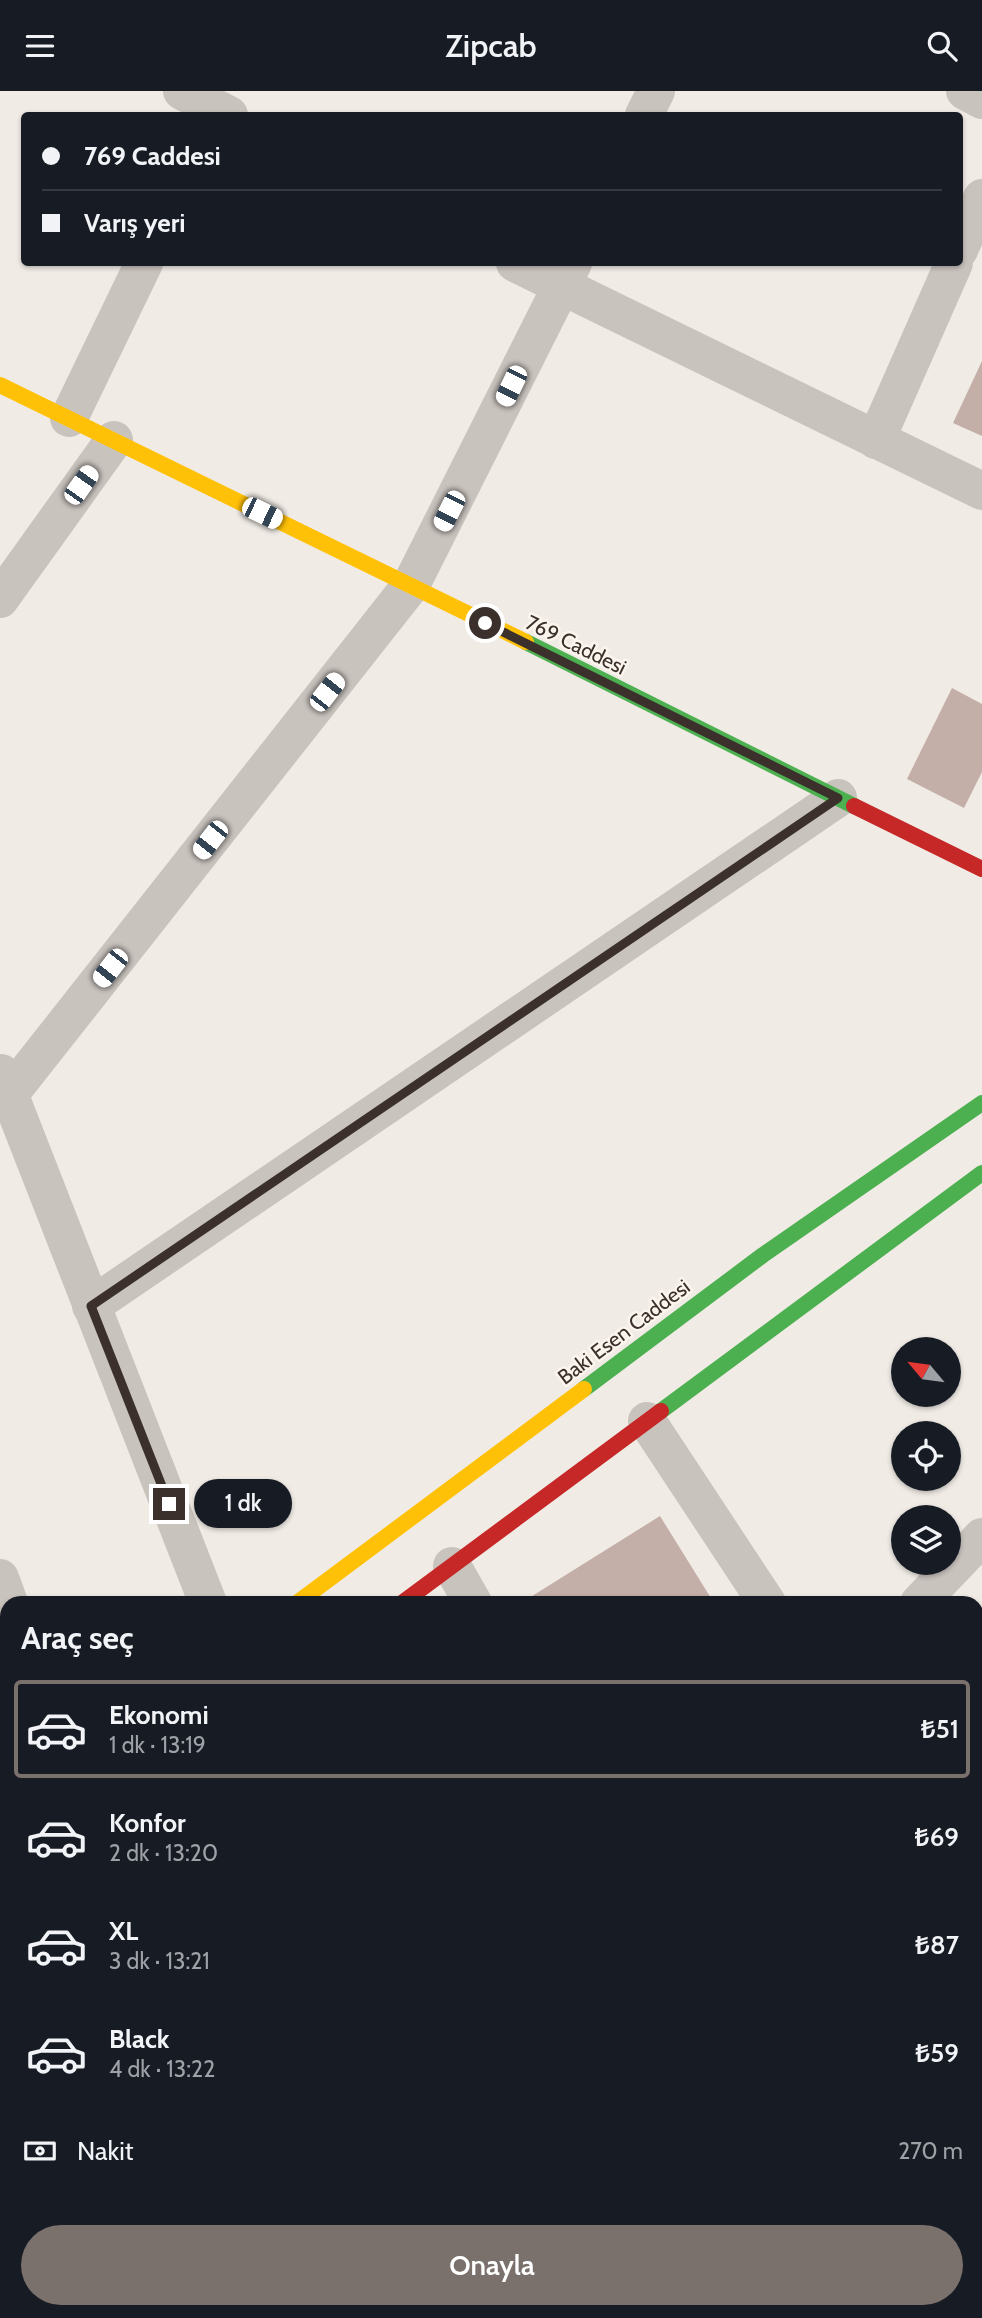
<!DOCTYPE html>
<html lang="tr">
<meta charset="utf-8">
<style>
:root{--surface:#171b24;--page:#20242c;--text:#f1f3f6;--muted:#9ea1a6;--line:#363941;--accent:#7a716c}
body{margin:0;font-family:Cabin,sans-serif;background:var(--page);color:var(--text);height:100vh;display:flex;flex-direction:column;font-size:26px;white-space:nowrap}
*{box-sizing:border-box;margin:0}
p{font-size:23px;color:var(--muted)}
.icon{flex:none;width:38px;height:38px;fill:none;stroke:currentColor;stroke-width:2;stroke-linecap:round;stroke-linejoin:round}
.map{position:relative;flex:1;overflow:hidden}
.details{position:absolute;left:0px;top:1505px;width:984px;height:723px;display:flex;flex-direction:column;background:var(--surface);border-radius:21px 21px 0 0;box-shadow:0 2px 5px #0004}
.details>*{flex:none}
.top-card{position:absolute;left:21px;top:21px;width:942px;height:154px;border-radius:7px;box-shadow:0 2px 5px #0004;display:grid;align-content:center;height:154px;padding:0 21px;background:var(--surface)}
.needle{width:46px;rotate:299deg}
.buttons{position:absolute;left:891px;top:1246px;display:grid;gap:14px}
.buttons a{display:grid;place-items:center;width:70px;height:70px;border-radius:50%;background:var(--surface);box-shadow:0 2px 5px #0004;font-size:35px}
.end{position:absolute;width:32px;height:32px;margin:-16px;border:9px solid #3b302b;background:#fff;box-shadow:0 0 0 4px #fff}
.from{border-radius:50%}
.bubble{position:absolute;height:49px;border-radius:24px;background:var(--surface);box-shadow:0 2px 5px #0004;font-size:23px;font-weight:600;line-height:49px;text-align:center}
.car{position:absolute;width:21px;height:42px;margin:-21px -10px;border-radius:9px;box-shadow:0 0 5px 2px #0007;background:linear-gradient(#fff 24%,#345 0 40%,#fff 0 76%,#345 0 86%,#fff 0)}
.top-card b{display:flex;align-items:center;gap:24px;height:66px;font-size:26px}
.top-card b+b{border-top:2px solid var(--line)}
.top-card i{width:18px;height:18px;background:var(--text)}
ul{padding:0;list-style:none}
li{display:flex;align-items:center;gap:21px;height:98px;margin:0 14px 10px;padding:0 7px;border:4px solid transparent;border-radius:7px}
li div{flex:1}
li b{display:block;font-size:26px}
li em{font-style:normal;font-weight:600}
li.on{border-color:var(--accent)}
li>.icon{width:63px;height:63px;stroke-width:1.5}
h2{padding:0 21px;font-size:32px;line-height:84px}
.pay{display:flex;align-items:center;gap:18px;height:77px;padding:0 21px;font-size:26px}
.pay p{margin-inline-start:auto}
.primary-button{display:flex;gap:14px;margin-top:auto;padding:14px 21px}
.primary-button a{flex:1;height:80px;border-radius:42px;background:var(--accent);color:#fff;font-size:28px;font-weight:600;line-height:80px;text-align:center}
header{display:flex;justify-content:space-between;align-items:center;height:91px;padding:0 21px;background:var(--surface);font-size:32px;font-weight:600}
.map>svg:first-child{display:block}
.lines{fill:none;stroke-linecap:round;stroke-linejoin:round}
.stream{stroke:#a1c2c1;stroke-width:10}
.building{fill:#c3afa7}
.street{stroke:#c9c3be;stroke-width:38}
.fast{stroke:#4caf50;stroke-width:16}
.slow{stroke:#ffc107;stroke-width:16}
.jam{stroke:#c62828;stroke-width:16}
.route{stroke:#3b302b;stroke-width:9}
.labels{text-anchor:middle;stroke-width:5;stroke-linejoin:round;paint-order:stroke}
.street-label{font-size:21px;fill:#3b302b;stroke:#fbf5ee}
</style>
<header><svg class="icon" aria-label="menu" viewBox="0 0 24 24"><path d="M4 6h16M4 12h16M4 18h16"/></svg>Zipcab<svg class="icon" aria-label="search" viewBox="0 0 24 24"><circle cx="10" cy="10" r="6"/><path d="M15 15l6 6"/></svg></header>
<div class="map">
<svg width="982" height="2227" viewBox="0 0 982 2227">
<rect width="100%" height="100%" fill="#f0ebe5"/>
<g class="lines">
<!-- stream -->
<g class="stream">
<path d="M 0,1584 L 7,1604"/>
<path d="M 259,2221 L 262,2227"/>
</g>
</g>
<!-- building -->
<g class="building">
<path d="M 982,270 L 982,345 L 953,332 Z"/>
<path d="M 952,597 L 982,613 L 982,681 L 964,717 L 907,688 Z"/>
<path d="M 660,1425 L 714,1512 L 521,1512 Z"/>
</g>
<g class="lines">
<!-- street -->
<g class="street">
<path d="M 182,0 L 229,24"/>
<path d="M 965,0 L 982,9"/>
<path d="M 644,24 L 656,0"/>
<path d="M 959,159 L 982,107"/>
<path d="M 515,172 L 982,400"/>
<path d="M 69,327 L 144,172"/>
<path d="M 876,349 L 954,172"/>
<path d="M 0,508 L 114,349"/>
<path d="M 1,982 L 208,1512"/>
<path d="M 9,1004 L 411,494 L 573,172"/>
<path d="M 91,1215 L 838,707"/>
<path d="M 647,1330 L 767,1512"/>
<path d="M 452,1475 L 473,1512"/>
<path d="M 0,1487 L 9,1512"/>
<path d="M 919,1512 L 982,1446"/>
<path d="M 976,1857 L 982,1867"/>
<path d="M 976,2067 L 982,2063"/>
<path d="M 760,2227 L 769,2221"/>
</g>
<!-- fast -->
<g class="fast">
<path d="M 526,551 L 854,715"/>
<path d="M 584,1298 L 763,1164 L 982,1012"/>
<path d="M 661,1320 L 982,1082"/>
</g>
<!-- slow -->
<g class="slow">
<path d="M 0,294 L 526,551"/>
<path d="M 297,1512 L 584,1298"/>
<path d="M 0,1739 L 7,1734"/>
<path d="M 0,1814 L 7,1809"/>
</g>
<!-- jam -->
<g class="jam">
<path d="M 854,715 L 982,778"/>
<path d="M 402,1512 L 661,1320"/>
</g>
</g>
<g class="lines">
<!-- route -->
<path class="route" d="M 169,1413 L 91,1215 L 838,707 L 485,532"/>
</g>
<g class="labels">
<!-- street labels -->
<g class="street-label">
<text transform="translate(576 554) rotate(26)" y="7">769 Caddesi</text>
<text transform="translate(624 1241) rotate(-37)" y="7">Baki Esen Caddesi</text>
</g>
</g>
</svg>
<div class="buttons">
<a><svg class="needle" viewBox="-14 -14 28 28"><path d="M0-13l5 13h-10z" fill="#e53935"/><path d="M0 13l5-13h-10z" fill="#9ea1a6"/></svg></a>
<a><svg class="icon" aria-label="locate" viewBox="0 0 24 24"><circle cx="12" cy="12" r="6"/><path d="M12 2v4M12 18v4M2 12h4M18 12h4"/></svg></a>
<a><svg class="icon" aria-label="layers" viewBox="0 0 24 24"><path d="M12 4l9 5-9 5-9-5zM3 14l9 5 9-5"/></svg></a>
</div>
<i class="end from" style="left:485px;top:532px"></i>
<i class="end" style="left:169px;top:1413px"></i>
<div class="bubble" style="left:194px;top:1388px;width:98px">1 dk</div>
<i class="car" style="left:511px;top:295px;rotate:206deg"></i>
<i class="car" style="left:81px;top:394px;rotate:35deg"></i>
<i class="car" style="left:449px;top:420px;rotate:207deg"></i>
<i class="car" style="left:262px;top:422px;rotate:116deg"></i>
<i class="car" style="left:327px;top:601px;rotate:38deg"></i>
<i class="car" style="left:210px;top:749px;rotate:218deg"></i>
<i class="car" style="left:110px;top:877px;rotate:218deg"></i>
<div class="top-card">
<b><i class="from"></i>769 Caddesi</b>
<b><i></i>Varış yeri</b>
</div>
<section class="details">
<h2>Araç seç</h2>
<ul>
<li class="on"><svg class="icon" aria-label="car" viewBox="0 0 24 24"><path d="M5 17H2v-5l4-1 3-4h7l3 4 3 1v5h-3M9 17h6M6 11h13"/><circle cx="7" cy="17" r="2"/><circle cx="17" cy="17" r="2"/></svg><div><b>Ekonomi</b><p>1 dk · 13:19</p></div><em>₺51</em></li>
<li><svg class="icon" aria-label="car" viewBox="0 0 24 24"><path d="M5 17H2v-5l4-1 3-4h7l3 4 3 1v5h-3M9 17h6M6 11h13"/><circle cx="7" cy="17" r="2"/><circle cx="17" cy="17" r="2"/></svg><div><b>Konfor</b><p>2 dk · 13:20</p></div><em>₺69</em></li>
<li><svg class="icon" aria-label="car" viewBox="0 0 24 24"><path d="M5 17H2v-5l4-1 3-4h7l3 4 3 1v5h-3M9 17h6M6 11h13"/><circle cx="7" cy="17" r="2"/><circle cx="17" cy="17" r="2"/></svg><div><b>XL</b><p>3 dk · 13:21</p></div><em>₺87</em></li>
<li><svg class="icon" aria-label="car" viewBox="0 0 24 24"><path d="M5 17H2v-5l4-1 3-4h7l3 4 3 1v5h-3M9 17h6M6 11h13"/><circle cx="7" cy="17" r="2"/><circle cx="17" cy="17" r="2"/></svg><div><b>Black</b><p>4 dk · 13:22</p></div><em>₺59</em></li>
</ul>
<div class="pay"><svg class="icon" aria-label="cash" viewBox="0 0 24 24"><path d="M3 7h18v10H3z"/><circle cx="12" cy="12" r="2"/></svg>Nakit<p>270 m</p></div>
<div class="primary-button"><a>Onayla</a></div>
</section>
</div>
